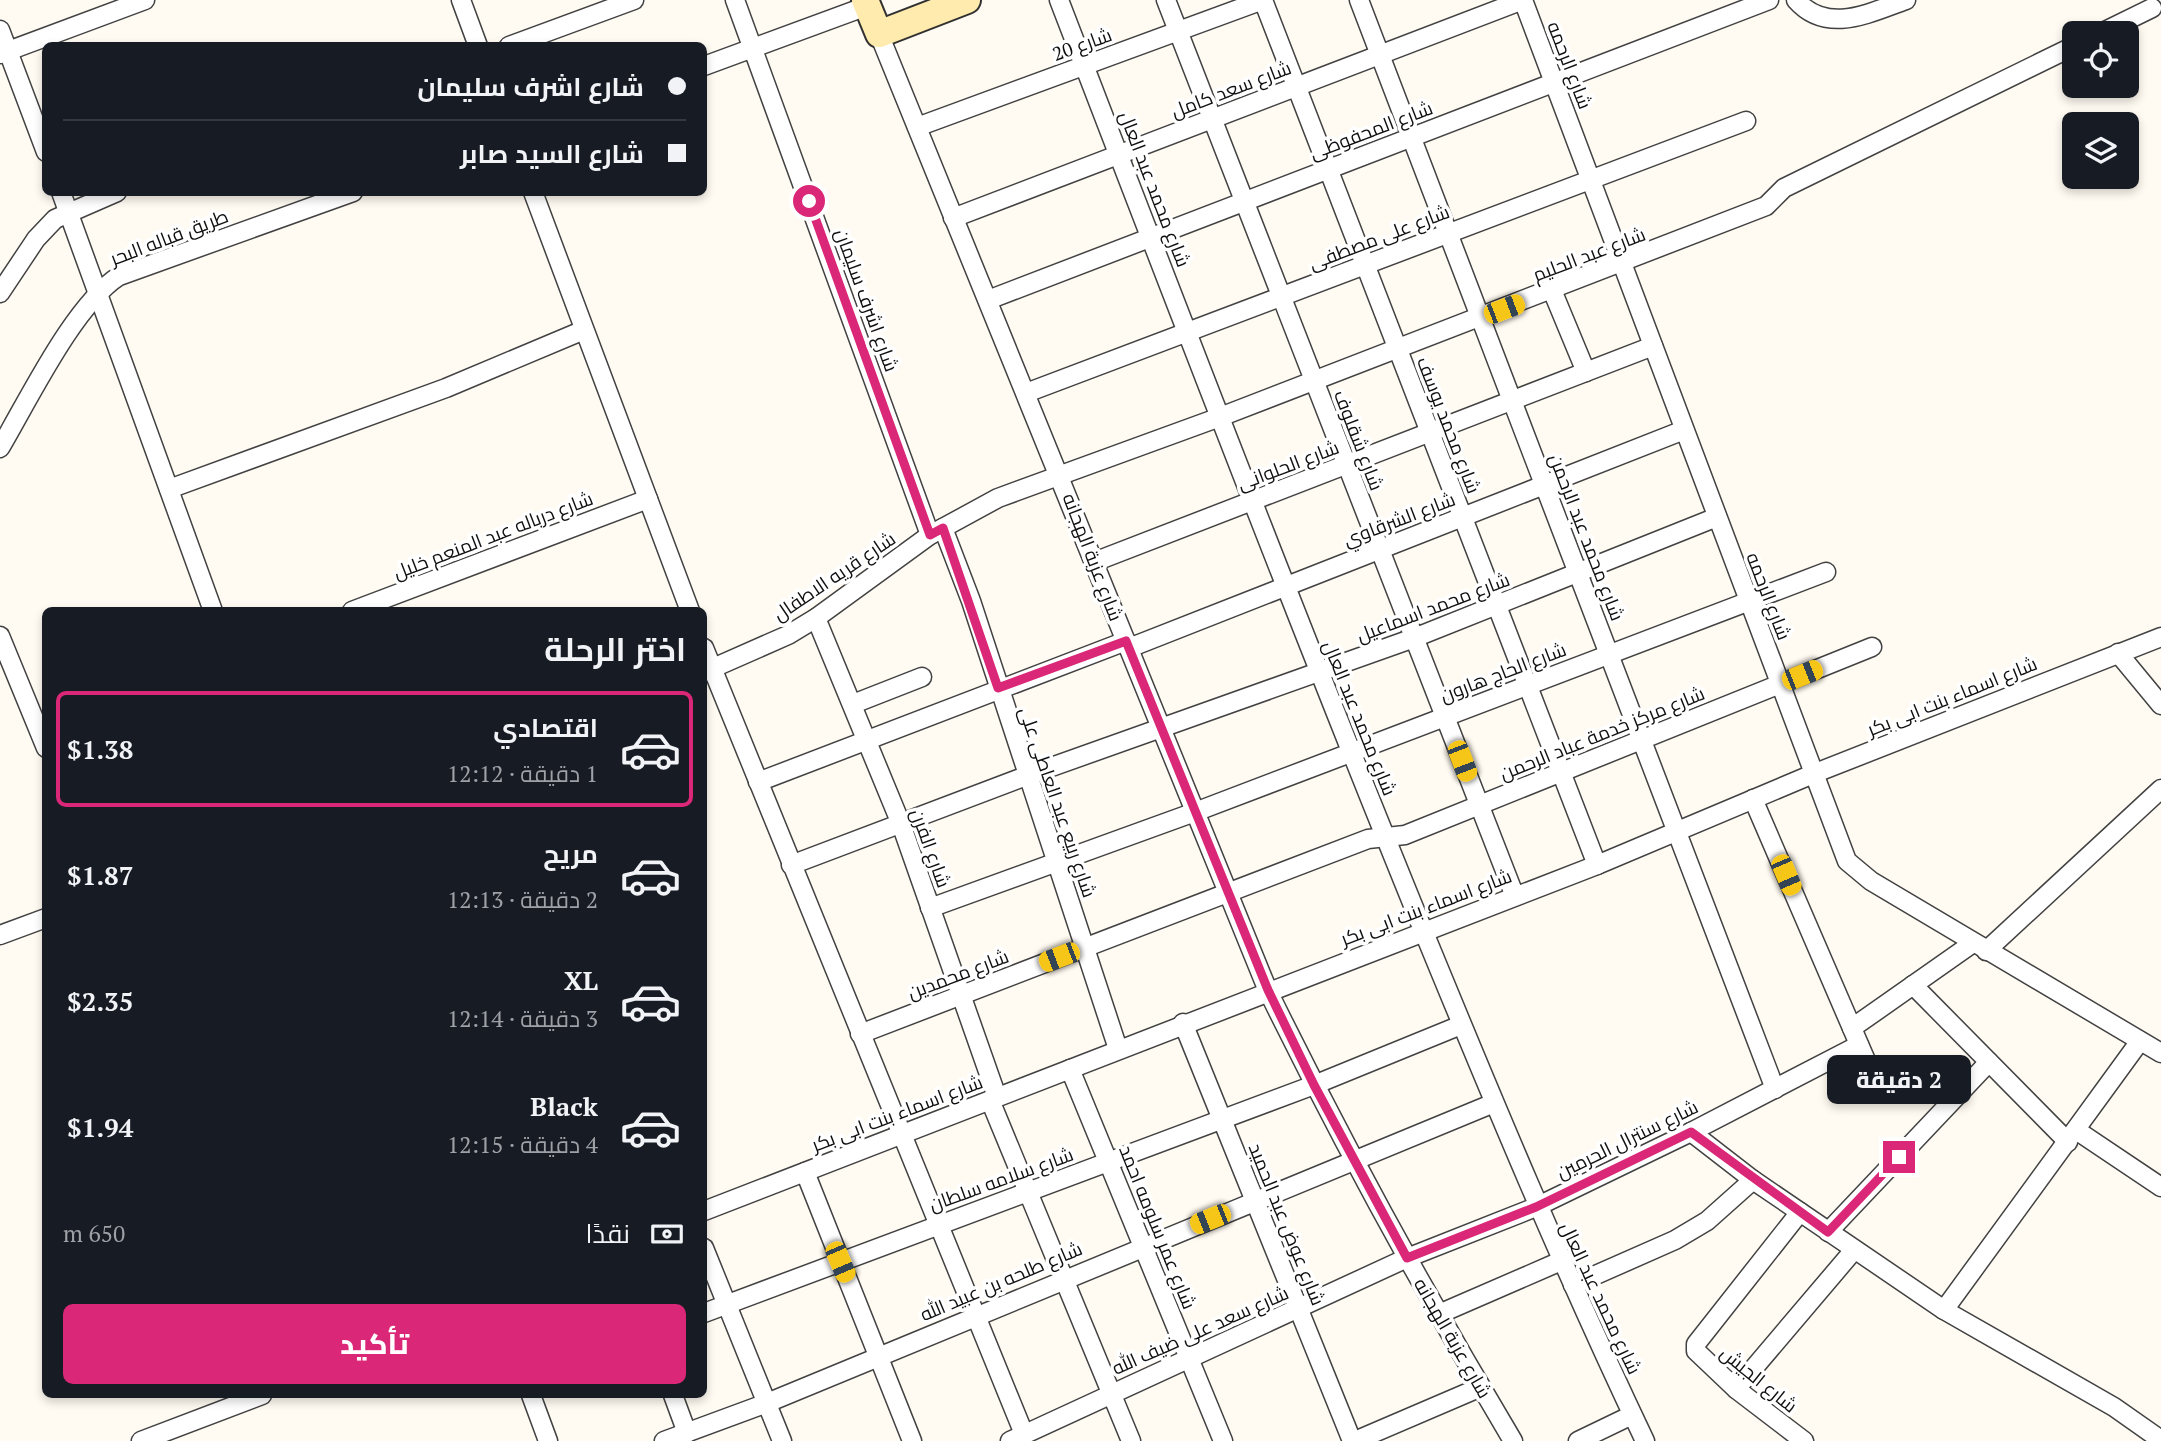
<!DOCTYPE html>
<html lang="ar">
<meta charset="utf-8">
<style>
:root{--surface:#171b24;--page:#242831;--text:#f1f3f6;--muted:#9ea1a6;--line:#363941;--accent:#db2777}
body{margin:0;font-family:"PT Serif",Cairo,serif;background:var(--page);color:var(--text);direction:rtl;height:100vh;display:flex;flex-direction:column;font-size:26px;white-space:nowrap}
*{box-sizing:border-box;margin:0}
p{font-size:23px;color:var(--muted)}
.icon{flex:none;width:38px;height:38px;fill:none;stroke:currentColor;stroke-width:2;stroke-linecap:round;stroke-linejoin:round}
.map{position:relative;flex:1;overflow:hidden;direction:ltr}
.side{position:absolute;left:42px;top:607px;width:665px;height:791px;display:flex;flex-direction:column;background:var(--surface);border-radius:10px;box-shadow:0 4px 10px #0003;direction:rtl}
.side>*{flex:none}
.top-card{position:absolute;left:42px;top:42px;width:665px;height:154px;border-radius:10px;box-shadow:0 4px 10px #0003;direction:rtl;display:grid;align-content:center;height:154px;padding:0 21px;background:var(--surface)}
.tools{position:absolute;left:2062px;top:21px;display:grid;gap:14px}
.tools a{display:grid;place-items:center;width:77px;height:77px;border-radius:10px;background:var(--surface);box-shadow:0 4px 10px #0003;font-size:35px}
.end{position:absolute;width:32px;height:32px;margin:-16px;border:9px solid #db2777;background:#fff;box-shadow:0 0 0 4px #fff}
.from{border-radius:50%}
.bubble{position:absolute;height:49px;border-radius:10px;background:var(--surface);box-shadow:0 4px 10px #0003;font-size:23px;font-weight:800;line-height:49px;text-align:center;direction:rtl}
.car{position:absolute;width:21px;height:42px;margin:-21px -10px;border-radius:9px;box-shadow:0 0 5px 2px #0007;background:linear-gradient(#f5c518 24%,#345 0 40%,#f5c518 0 76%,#345 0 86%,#f5c518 0)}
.top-card b{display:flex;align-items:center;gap:24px;height:66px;font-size:26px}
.top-card b+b{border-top:2px solid var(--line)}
.top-card i{width:18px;height:18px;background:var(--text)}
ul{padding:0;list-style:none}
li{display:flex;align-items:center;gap:21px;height:116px;margin:0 14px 10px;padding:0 7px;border:4px solid transparent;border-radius:10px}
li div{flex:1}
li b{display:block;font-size:26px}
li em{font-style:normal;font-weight:800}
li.on{border-color:var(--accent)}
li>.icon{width:63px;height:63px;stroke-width:1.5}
h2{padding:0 21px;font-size:32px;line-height:84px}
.pay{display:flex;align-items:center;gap:18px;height:77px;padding:0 21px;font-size:26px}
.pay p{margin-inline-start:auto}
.cta{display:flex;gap:14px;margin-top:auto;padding:14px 21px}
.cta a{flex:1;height:80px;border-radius:10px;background:var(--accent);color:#fff;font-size:28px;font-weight:800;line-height:80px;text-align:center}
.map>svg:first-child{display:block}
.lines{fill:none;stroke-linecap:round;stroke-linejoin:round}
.street-casing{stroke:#424242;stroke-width:21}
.secondary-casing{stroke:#313131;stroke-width:30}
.street{stroke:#fff;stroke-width:18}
.secondary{stroke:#ffebad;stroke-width:26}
.route{stroke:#db2777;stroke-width:9}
.labels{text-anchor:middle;stroke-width:7;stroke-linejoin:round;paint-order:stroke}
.street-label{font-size:19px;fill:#0f0f0f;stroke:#fff}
</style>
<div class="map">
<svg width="2161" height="1441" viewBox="0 0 2161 1441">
<rect width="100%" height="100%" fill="#fffbf2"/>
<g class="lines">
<!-- street casing -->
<g class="street-casing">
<g id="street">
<path d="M 461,0 L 478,46"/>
<path d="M 735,0 L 930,535"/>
<path d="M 1059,0 C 1178,309 1296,618 1421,925 C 1492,1098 1564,1271 1645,1441"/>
<path d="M 1166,0 L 1514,894"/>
<path d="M 1263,0 L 1597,865"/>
<path d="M 1359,0 L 1775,1089"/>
<path d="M 1523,0 L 1847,861 L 1871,881 L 2161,1053"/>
<path d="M 1796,0 C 1827,35 1869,13 1906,0"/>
<path d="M 0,30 L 46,152"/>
<path d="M 2101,33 L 2152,8"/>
<path d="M 879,34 L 1268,991 C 1343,1144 1425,1294 1513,1441"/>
<path d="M 509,46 L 634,0"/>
<path d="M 0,54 L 145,0"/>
<path d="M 704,66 L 867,6"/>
<path d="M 917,127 L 1263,0"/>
<path d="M 61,192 L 213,611"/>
<path d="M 533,192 L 690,611"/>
<path d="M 953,218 L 1523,0"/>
<path d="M 1552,290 L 1586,372"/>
<path d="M 0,293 L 36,239 L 55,219 L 117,192"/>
<path d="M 988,300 L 1769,0"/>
<path d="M 1026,393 L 1746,121"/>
<path d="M 0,448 C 29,399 74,305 119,276 L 353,192"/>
<path d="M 169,489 L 446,388 L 584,330"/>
<path d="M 943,528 L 971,601 L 1118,1049"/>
<path d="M 1094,562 L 1653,346"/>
<path d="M 352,611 L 648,499"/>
<path d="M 816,618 L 901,824 L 997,1097"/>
<path d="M 0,636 L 46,748"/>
<path d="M 704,648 L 1024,1434"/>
<path d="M 1129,648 L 1684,430"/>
<path d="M 2118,653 L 2161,705"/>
<path d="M 704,672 L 788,635 L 816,618 L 930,535 L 998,498 L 1220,417 L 1766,206 L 1784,188 L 2074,46"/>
<path d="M 853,704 L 922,677"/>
<path d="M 758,782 L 1126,641"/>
<path d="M 1753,799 L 1877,1086"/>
<path d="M 791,865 L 1026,776 L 1414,638 L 1717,517"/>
<path d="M 930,908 L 1195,812 L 1826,572"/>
<path d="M 0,935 L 46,918"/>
<path d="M 1986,951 L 2161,789"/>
<path d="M 1913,985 L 2068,1142"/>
<path d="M 1183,1023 L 1352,1441"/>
<path d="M 1852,1028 L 1973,943"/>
<path d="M 860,1034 L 1368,839 L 1405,835 L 1872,647"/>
<path d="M 1070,1069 L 1223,1441"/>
<path d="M 990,1100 L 1131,1441"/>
<path d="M 2076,1130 L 2161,1187"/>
<path d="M 1691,1132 L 1753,1180 L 1944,1310 L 2114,1407 L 2161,1440"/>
<path d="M 805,1172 L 912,1441"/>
<path d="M 704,1211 L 1597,865 L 1813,774 L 2161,637"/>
<path d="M 1800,1212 L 1696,1344 L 1696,1351 L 1736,1389 L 1804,1441"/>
<path d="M 1828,1232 L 1989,1062"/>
<path d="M 704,1248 L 782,1441"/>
<path d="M 1573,1285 L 1675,1240 L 1707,1221 L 1753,1180"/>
<path d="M 1944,1310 L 2140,1041"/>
<path d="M 704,1313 L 1314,1085 L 1461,1025"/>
<path d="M 1439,1314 L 1561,1261"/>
<path d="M 1736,1389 L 1854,1250"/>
<path d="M 531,1395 L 548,1441"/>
<path d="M 673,1395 L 687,1433"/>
<path d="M 141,1441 L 262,1395"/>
<path d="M 664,1441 L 767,1403 L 1494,1103"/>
<path d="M 1010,1441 L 1407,1258 L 1536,1207 L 1691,1132 L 1859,1045"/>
<path d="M 1355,1441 L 1481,1387"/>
<path d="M 1578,1441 L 1632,1415"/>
</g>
</g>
<!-- secondary casing -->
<g class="secondary-casing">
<path id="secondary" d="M 865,0 L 879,34 L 967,0"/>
</g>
<!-- street -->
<use href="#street" class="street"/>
<!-- secondary -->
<use href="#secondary" class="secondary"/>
</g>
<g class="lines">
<!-- route -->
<path class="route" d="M 809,201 L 930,535 L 943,528 L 998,688 L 1126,641 L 1268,990 L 1314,1085 L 1407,1258 L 1536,1207 L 1691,1132 L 1828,1232 L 1899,1157"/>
</g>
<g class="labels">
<!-- street labels -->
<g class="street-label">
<text transform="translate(1082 44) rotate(-20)" y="7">شارع 20</text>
<text transform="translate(1570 65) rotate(69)" y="7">شارع الرحمه</text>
<text transform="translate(1231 89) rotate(-21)" y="7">شارع سعد كامل</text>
<text transform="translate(1371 130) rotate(-21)" y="7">شارع المحفوظى</text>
<text transform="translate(1155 189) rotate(69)" y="7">شارع محمد عبد العال</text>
<text transform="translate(169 237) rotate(-21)" y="7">طريق قباله البحر</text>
<text transform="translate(1379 237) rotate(-21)" y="7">شارع على مصطفى</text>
<text transform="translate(1589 254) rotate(-21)" y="7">شارع عبد الحليم</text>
<text transform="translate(867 300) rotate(70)" y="7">شارع اشرف سليمان</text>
<text transform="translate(1449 425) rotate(69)" y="7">شارع محمد يوسف</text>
<text transform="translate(1359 440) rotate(69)" y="7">شارع شقلوف</text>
<text transform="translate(1288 465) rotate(-21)" y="7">شارع الحلوانى</text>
<text transform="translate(1399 519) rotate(-21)" y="7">شارع الشرقاوي</text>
<text transform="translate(493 535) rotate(-21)" y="7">شارع درباله عبد المنعم خليل</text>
<text transform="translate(1587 537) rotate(69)" y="7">شارع محمد عبد الرحمن</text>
<text transform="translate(1093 557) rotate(69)" y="7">شارع عزبة الهجانه</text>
<text transform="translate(834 576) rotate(-34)" y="7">شارع قريه الاطفال</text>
<text transform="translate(1769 596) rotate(69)" y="7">شارع الرحمه</text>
<text transform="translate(1433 607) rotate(-21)" y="7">شارع محمد اسماعيل</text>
<text transform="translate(1503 672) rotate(-21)" y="7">شارع الحاج هارون</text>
<text transform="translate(1952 696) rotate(-22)" y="7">شارع اسماء بنت ابى بكر</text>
<text transform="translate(1360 718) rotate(68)" y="7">شارع محمد عبد العال</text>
<text transform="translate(1602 733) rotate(-22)" y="7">شارع مركز خدمة عباد الرحمن</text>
<text transform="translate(1058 802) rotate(71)" y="7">شارع ربيع عبد العاطى على</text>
<text transform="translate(931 848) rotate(70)" y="7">شارع الفرن</text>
<text transform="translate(1426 907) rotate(-21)" y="7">شارع اسماء بنت ابى بكر</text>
<text transform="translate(958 974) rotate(-21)" y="7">شارع محمدين</text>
<text transform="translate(897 1113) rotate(-21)" y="7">شارع اسماء بنت ابى بكر</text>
<text transform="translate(1627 1139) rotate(-26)" y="7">شارع سنترال الحرمين</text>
<text transform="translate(1001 1179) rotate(-20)" y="7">شارع سلامه سلطان</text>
<text transform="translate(1287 1224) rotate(68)" y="7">شارع عوض عبد الحميد</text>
<text transform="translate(1158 1227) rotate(68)" y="7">شارع عمر سلومه احمد</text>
<text transform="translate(1001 1281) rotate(-23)" y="7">شارع طلحه بن عبيد الله</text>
<text transform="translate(1601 1298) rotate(65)" y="7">شارع محمد عبد العال</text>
<text transform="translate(1200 1330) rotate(-24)" y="7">شارع سعد على ضيف الله</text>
<text transform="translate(1453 1338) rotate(60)" y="7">شارع عزبة الهجانه</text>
<text transform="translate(1759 1379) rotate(39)" y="7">شارع الجيش</text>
</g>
</g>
</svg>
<div class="tools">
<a><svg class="icon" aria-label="locate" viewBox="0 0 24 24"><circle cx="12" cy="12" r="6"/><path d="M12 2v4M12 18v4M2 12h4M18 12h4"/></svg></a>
<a><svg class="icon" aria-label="layers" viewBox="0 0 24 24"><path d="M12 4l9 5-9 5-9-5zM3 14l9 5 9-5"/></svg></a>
</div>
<i class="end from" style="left:809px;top:201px"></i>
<i class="end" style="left:1899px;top:1157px"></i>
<div class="bubble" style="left:1827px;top:1055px;width:144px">2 دقيقة</div>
<i class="car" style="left:1504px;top:309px;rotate:69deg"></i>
<i class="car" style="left:1802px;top:675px;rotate:68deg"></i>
<i class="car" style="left:1462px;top:761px;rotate:159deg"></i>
<i class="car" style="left:1786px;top:875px;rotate:157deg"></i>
<i class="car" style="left:1059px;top:957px;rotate:249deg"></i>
<i class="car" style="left:1210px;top:1219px;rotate:248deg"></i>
<i class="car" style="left:840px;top:1262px;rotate:157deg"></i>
<div class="top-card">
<b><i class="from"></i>شارع اشرف سليمان</b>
<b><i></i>شارع السيد صابر</b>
</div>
<section class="side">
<h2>اختر الرحلة</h2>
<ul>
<li class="on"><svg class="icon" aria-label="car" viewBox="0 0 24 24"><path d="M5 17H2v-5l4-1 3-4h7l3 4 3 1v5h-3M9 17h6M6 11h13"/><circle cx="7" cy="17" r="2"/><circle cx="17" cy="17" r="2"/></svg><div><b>اقتصادي</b><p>1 دقيقة · 12:12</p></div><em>$1.38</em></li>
<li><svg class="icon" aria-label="car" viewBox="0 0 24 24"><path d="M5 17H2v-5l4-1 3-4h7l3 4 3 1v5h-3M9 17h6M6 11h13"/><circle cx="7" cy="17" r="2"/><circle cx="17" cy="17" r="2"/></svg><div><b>مريح</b><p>2 دقيقة · 12:13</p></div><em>$1.87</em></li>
<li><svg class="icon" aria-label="car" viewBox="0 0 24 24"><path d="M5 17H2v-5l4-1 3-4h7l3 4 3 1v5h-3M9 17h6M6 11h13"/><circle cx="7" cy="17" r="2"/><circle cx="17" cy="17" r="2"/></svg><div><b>XL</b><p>3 دقيقة · 12:14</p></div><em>$2.35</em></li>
<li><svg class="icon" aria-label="car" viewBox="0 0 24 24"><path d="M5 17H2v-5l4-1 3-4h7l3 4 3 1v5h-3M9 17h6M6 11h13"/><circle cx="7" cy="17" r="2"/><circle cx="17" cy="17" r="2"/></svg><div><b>Black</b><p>4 دقيقة · 12:15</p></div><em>$1.94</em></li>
</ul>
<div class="pay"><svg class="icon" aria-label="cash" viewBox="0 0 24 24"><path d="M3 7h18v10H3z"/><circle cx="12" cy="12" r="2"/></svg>نقدًا<p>650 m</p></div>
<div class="cta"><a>تأكيد</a></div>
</section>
</div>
